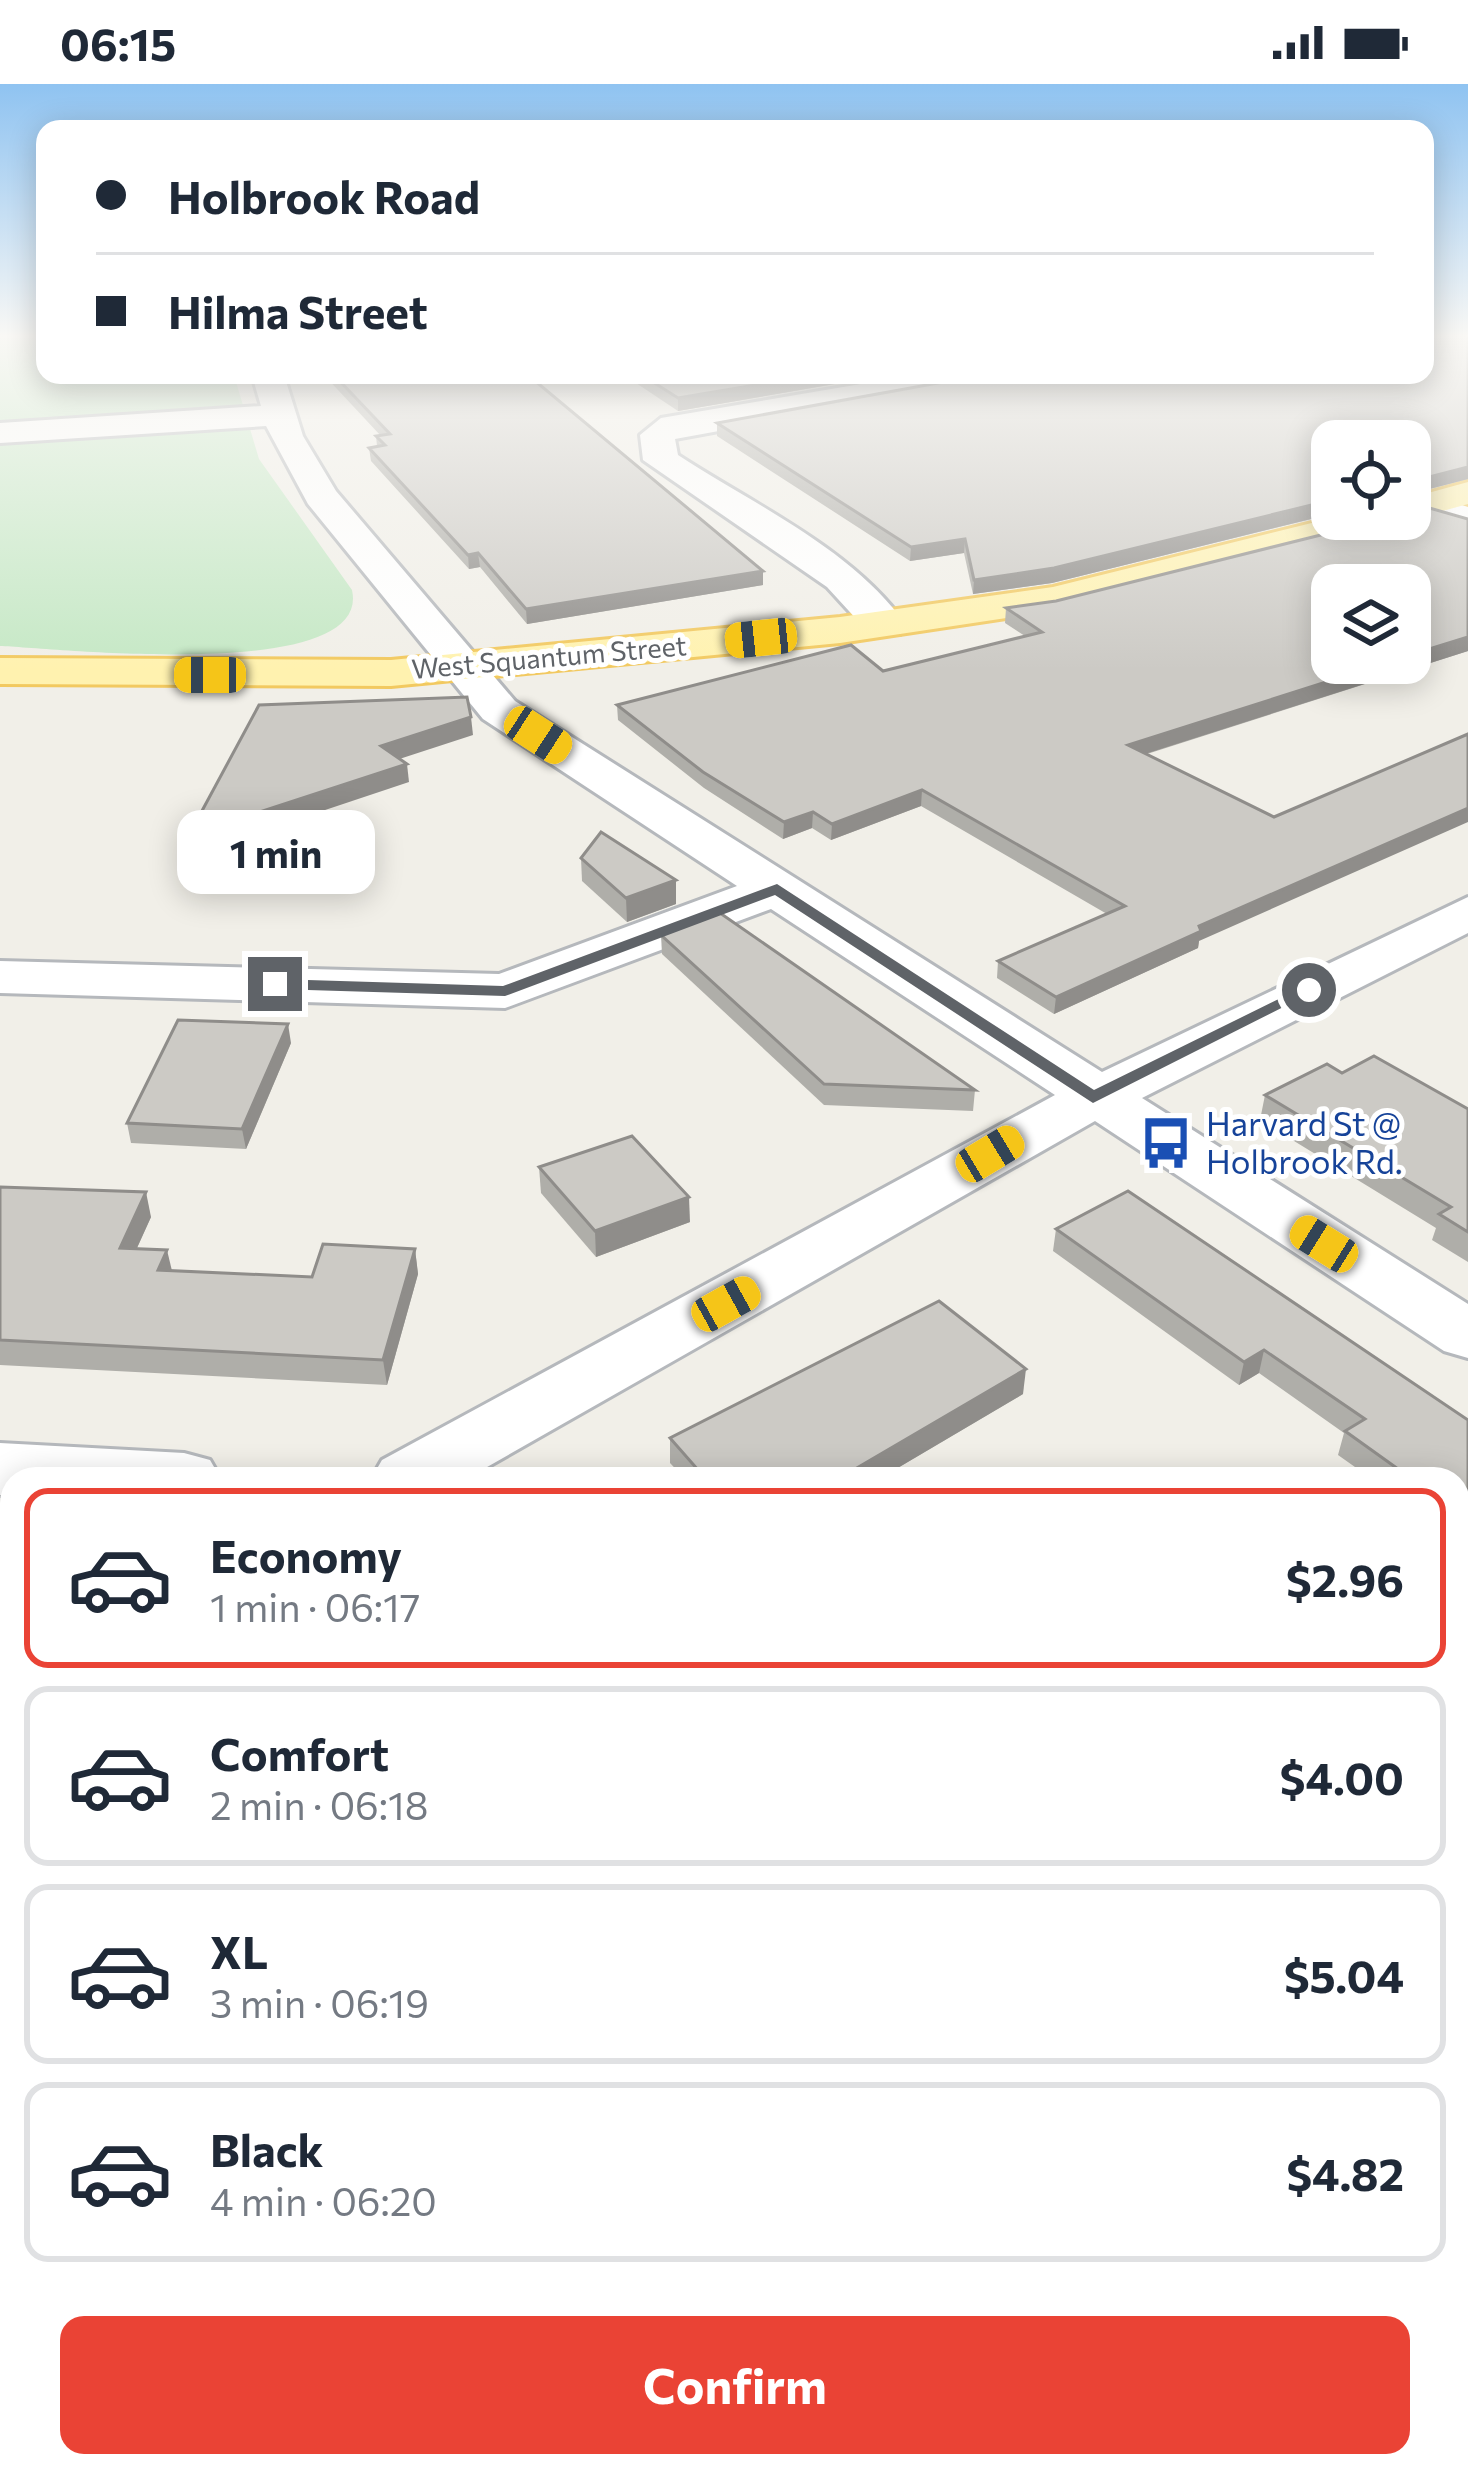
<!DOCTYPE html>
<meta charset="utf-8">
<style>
:root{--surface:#fff;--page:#f6f6f7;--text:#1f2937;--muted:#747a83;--line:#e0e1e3;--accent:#ea4335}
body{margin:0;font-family:Commissioner,sans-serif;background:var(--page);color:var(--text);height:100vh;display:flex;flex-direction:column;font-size:45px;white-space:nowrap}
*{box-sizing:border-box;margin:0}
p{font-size:39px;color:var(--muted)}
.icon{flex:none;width:66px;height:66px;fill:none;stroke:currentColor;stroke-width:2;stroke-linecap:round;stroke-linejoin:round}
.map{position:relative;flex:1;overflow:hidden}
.drawer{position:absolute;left:0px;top:1383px;width:1470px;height:1011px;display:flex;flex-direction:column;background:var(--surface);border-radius:36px 36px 0 0;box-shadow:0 6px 30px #0003}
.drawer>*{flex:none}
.top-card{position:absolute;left:36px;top:36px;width:1398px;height:264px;border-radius:24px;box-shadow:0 6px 30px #0003;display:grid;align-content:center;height:264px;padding:0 60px;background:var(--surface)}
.controls{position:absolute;left:1311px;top:336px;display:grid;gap:24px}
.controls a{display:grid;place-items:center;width:120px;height:120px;border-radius:24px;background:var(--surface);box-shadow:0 6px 30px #0003;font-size:60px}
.end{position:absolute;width:54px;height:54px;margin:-27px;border:15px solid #5f6368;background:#fff;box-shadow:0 0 0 6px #fff}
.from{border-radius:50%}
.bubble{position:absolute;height:84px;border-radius:24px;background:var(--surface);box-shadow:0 6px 30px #0003;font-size:39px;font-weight:700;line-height:84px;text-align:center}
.car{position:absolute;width:36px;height:72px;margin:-36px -18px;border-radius:15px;box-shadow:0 0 9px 3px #0007;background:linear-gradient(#f5c518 24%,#345 0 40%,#f5c518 0 76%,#345 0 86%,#f5c518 0)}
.top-card b{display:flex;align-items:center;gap:42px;height:114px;font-size:45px}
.top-card b+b{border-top:3px solid var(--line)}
.top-card i{width:30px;height:30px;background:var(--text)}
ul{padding:21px 0 0;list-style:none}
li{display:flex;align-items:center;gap:36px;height:180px;margin:0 24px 18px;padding:0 36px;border:6px solid var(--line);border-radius:24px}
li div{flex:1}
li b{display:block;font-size:45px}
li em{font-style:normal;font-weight:700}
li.on{border-color:var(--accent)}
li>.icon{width:108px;height:108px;stroke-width:1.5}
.action{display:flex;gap:24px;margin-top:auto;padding:24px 60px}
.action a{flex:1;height:138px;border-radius:24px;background:var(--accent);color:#fff;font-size:48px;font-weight:700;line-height:138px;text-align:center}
.status{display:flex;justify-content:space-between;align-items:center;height:84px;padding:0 60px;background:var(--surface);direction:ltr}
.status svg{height:33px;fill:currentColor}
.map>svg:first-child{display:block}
.green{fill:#c5e8c5}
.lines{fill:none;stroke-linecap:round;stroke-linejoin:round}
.minor-casing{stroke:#b5b8bc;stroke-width:6}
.major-casing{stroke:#f2c960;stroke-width:6}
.minor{fill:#fff;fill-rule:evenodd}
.major{fill:#fff2af;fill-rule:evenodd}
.wall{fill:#afaea9}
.shaded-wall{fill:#8f8d8a}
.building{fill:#cccac5;stroke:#8f8d8a;stroke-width:3}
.route{fill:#5f6368}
.labels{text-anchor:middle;stroke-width:10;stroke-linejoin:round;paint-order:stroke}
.far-street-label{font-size:27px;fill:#5f6368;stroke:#fff}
.transit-label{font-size:33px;fill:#164399;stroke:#fff;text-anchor:start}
</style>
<div class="status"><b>06:15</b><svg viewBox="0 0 49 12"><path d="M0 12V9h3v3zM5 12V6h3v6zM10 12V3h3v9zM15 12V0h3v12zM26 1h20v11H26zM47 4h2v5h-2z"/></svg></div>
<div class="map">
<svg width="1468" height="2393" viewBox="0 0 1468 2393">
<rect width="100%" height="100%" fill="#f1efe8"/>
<!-- green -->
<path class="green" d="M 0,251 L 45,251 L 45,291 L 234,291 L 259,375 L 352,506 C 373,600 55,564 0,562 Z"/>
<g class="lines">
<!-- minor casing -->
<g class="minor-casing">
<g id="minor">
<path d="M 252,291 L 284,291 L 303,352 L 336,407 L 515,617 L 1102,988 L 1468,813 L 1468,849 L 1142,1014 L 1468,1220 L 1468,1274 L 1444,1267 L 1095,1037 L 466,1395 L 371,1395 L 382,1376 L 1055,1011 L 771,825 L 505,924 L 0,909 L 0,877 L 499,890 L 737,802 L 483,635 L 308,420 L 266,342 L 0,359 L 0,339 L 261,322 Z"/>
<path d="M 914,291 L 1119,291 L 1103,301 L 948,305 L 675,355 L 678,371 C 753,420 854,466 906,541 L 900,550 L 870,550 L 827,503 L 643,376 L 640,351 L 661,334 Z"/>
<path d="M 1427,410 L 1468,423 L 1468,447 L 1414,429 L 1410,419 Z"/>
<path d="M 0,1359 L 184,1369 L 210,1376 L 221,1395 L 12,1395 L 12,1412 L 0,1411 Z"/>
<path d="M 12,1557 L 12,1623 L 0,1627 L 0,1561 Z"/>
<path d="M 1468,1878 L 1468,1967 L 1458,1970 L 1458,1882 Z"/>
<path d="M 856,2382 L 973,2382 L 969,2393 L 852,2393 Z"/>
</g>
</g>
<!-- major casing -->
<g class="major-casing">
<g id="major">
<path d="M 1468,398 L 1468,420 L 1410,436 L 1405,435 L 1410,435 L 1410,414 Z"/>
<path d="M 1332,434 L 1392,435 L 1386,443 L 1053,527 L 840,559 L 391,602 L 0,600 L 0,574 L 391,576 L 840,533 L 1053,503 Z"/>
</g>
</g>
<!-- minor -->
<use href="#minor" class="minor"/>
<!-- major -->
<use href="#major" class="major"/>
</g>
<!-- wall -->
<g class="wall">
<path d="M 1468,251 L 1468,395 L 1410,410 L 1410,357 L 1332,357 L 1332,430 L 1052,499 L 973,510 L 964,469 L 910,477 L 717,352 L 717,339 Z"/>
<path d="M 324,291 L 538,291 L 534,296 L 763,487 L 763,501 L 527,540 L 480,483 L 469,485 L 371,377 L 369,364 L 377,362 L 376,352 L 380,351 Z"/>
<path d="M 624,291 L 887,291 L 678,327 Z"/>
<path d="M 1056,517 L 1468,567 L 1147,670 L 1199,857 L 1198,864 L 1054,930 L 997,894 L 998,877 L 1107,830 L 921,722 L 831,756 L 812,744 L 783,755 L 704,704 L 618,636 L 617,621 L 883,587 L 1025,552 L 1005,539 L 1006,524 Z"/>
<path d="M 581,774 L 676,796 L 676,820 L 627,838 L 582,797 Z"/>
<path d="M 661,851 L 975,1006 L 973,1027 L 824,1021 L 662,870 Z"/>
<path d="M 291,959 L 246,1065 L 131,1059 L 127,1039 Z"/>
<path d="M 1342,989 L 1468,1025 L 1468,1178 L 1432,1156 L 1436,1144 L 1260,1036 L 1265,1011 Z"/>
<path d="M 539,1083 L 690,1138 L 596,1173 L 541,1109 Z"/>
<path d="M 0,1103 L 151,1133 L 137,1164 L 172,1187 L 312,1193 L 415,1165 L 418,1190 L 387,1301 L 0,1281 Z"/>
<path d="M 1056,1145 L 1468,1336 L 1468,1682 L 1462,1688 L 1458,1685 L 1458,1395 L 1372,1395 L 1338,1371 L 1344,1349 L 1259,1289 L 1239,1301 L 1053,1167 Z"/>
<path d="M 1023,1310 L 879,1395 L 685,1395 L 670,1379 L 670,1354 Z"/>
</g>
<!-- shaded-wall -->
<g class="shaded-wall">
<path d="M 815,291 L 887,291 L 678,327 L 678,314 Z"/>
<path d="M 1468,383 L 1468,395 L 1410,410 L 1410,398 Z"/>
<path d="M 1332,416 L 1331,430 L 1052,499 L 973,510 L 974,496 Z"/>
<path d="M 965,455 L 964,469 L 910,477 L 911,463 Z"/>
<path d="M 478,469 L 480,483 L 469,485 L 468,471 Z"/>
<path d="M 763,487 L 763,501 L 527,540 L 526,525 Z"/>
<path d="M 1468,553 L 1468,567 L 1126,676 L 1128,661 L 1386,579 L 1410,579 L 1410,571 Z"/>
<path d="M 471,633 L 473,651 L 384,680 L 381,662 Z"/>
<path d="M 407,680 L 409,698 L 193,770 L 189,751 Z"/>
<path d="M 922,706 L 921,722 L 831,756 L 832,740 Z"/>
<path d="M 1468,724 L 1468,738 L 1199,857 L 1198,864 L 1054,930 L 1056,913 L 1199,842 Z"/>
<path d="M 813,728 L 812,744 L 783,755 L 784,738 Z"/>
<path d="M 676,796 L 676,820 L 627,838 L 626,814 Z"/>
<path d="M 288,940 L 291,959 L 246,1065 L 242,1045 Z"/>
<path d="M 146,1108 L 151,1133 L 126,1188 L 120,1164 Z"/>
<path d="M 689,1113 L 690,1138 L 596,1173 L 595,1147 Z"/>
<path d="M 415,1165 L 418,1190 L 387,1301 L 383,1276 Z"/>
<path d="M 167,1166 L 173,1191 L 158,1186 Z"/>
<path d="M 1264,1266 L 1259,1289 L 1239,1301 L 1244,1278 Z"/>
<path d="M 1026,1285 L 1023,1310 L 879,1395 L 838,1395 Z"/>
<path d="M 12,1869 L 12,1901 L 0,1907 L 0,1875 Z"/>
<path d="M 532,2382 L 548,2382 L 550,2393 L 515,2393 Z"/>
</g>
<!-- building -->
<g class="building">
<path d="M 1425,251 L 1468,251 L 1468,383 L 1410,398 L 1410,357 L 1332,357 L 1332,416 L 1054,484 L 974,496 L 965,455 L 911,463 L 717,339 L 949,297 L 1104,293 L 1108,291 L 1425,291 Z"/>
<path d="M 334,291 L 528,291 L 763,487 L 526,525 L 478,469 L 468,471 L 369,364 L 385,361 L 376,352 L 390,350 Z"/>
<path d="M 642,291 L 815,291 L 678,314 Z"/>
<path d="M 1426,423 L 1468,435 L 1468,553 L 1410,571 L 1410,501 L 1332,501 L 1332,579 L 1386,579 L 1128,661 L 1274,733 L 1468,650 L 1468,724 L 1199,842 L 1201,847 L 1056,913 L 998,877 L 1125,822 L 922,706 L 832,740 L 813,728 L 784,738 L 703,688 L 617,621 L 851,561 L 883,587 L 1042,548 L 1006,524 L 1056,517 L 1385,435 L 1410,435 L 1410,425 L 1414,427 Z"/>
<path d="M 467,613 L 471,633 L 381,662 L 407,680 L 189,751 L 259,621 Z"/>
<path d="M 601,748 L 676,796 L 626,814 L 581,774 Z"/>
<path d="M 720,829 L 975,1006 L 824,1000 L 661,851 Z"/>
<path d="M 178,936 L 288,940 L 242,1045 L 127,1039 Z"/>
<path d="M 1374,972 L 1468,1025 L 1468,1148 L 1439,1130 L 1451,1123 L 1265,1011 L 1327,980 L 1342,989 Z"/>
<path d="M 632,1052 L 689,1113 L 595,1147 L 539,1083 Z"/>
<path d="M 0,1103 L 146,1108 L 120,1164 L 167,1166 L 158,1186 L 312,1193 L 323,1160 L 415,1165 L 383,1276 L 0,1256 Z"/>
<path d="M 1128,1107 L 1468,1336 L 1468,1662 L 1458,1654 L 1458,1395 L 1412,1395 L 1345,1347 L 1365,1335 L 1264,1266 L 1244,1278 L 1056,1145 Z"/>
<path d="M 939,1217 L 1026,1285 L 838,1395 L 706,1395 L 670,1354 Z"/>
<path d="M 12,1680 L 12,1869 L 0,1875 L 0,1685 Z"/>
<path d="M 1468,2190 L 1468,2393 L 1258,2393 L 1269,2382 L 1458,2382 L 1458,2200 Z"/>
<path d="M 28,2382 L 200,2382 L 205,2393 L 32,2393 Z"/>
<path d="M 354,2382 L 532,2382 L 515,2393 L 359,2393 Z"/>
</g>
<!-- sky -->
<linearGradient id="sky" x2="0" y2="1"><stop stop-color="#8fc3f1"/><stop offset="0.43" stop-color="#f9f8f5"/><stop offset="1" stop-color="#f9f8f5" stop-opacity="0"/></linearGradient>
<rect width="1468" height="586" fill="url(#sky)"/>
<!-- route -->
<path class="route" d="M 777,800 L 1094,1006 L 1303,903 L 1317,906 L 1093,1019 L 775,811 L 505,912 L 275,905 L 267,900 L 275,895 L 503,902 Z"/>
<!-- icons -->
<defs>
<g id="bus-bare" transform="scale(4.14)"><path d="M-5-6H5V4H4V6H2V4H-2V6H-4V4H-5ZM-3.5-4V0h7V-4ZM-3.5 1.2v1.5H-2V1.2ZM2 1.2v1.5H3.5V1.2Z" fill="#1a4fb4" stroke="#fff" stroke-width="2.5" paint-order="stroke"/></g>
</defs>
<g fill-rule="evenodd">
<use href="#bus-bare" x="1166" y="1059"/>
</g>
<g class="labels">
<!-- far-street labels -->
<g class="far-street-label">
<text transform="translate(549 574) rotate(-5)" y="9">West Squantum Street</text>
</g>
<!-- transit labels -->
<g class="transit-label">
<text x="1206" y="1052">Harvard St @<tspan x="1206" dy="38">Holbrook Rd.</tspan></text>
</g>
</g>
</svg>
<div class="controls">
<a><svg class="icon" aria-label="locate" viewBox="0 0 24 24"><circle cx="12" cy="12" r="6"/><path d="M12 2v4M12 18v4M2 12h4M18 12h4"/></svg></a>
<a><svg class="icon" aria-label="layers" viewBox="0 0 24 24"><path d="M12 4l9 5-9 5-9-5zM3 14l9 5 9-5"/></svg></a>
</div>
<i class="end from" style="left:1309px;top:906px"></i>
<i class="end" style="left:275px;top:900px"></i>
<div class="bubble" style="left:177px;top:726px;width:198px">1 min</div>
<i class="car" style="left:761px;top:554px;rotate:264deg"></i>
<i class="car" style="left:210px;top:591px;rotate:270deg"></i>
<i class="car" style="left:538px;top:651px;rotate:123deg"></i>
<i class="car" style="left:990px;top:1070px;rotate:59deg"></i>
<i class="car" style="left:1324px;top:1160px;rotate:302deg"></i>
<i class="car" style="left:726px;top:1220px;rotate:61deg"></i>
<div class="top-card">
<b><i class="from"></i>Holbrook Road</b>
<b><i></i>Hilma Street</b>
</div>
<section class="drawer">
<ul>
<li class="on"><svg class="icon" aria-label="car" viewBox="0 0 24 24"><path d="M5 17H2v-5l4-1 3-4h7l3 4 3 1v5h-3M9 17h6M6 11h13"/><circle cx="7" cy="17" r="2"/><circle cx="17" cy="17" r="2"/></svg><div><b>Economy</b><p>1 min · 06:17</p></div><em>$2.96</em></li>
<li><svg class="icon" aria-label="car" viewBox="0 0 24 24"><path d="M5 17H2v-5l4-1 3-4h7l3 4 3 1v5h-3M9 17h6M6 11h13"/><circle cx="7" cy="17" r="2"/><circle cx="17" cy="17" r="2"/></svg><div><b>Comfort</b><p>2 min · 06:18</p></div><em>$4.00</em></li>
<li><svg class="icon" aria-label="car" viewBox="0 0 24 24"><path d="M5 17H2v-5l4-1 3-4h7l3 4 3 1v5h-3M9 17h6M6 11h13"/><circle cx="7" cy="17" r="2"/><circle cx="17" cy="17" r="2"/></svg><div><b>XL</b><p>3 min · 06:19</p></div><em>$5.04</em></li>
<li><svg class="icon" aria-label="car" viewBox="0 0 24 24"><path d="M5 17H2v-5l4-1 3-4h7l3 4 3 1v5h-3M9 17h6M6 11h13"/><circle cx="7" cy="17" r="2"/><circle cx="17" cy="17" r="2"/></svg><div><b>Black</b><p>4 min · 06:20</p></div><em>$4.82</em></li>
</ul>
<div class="action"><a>Confirm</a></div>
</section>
</div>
